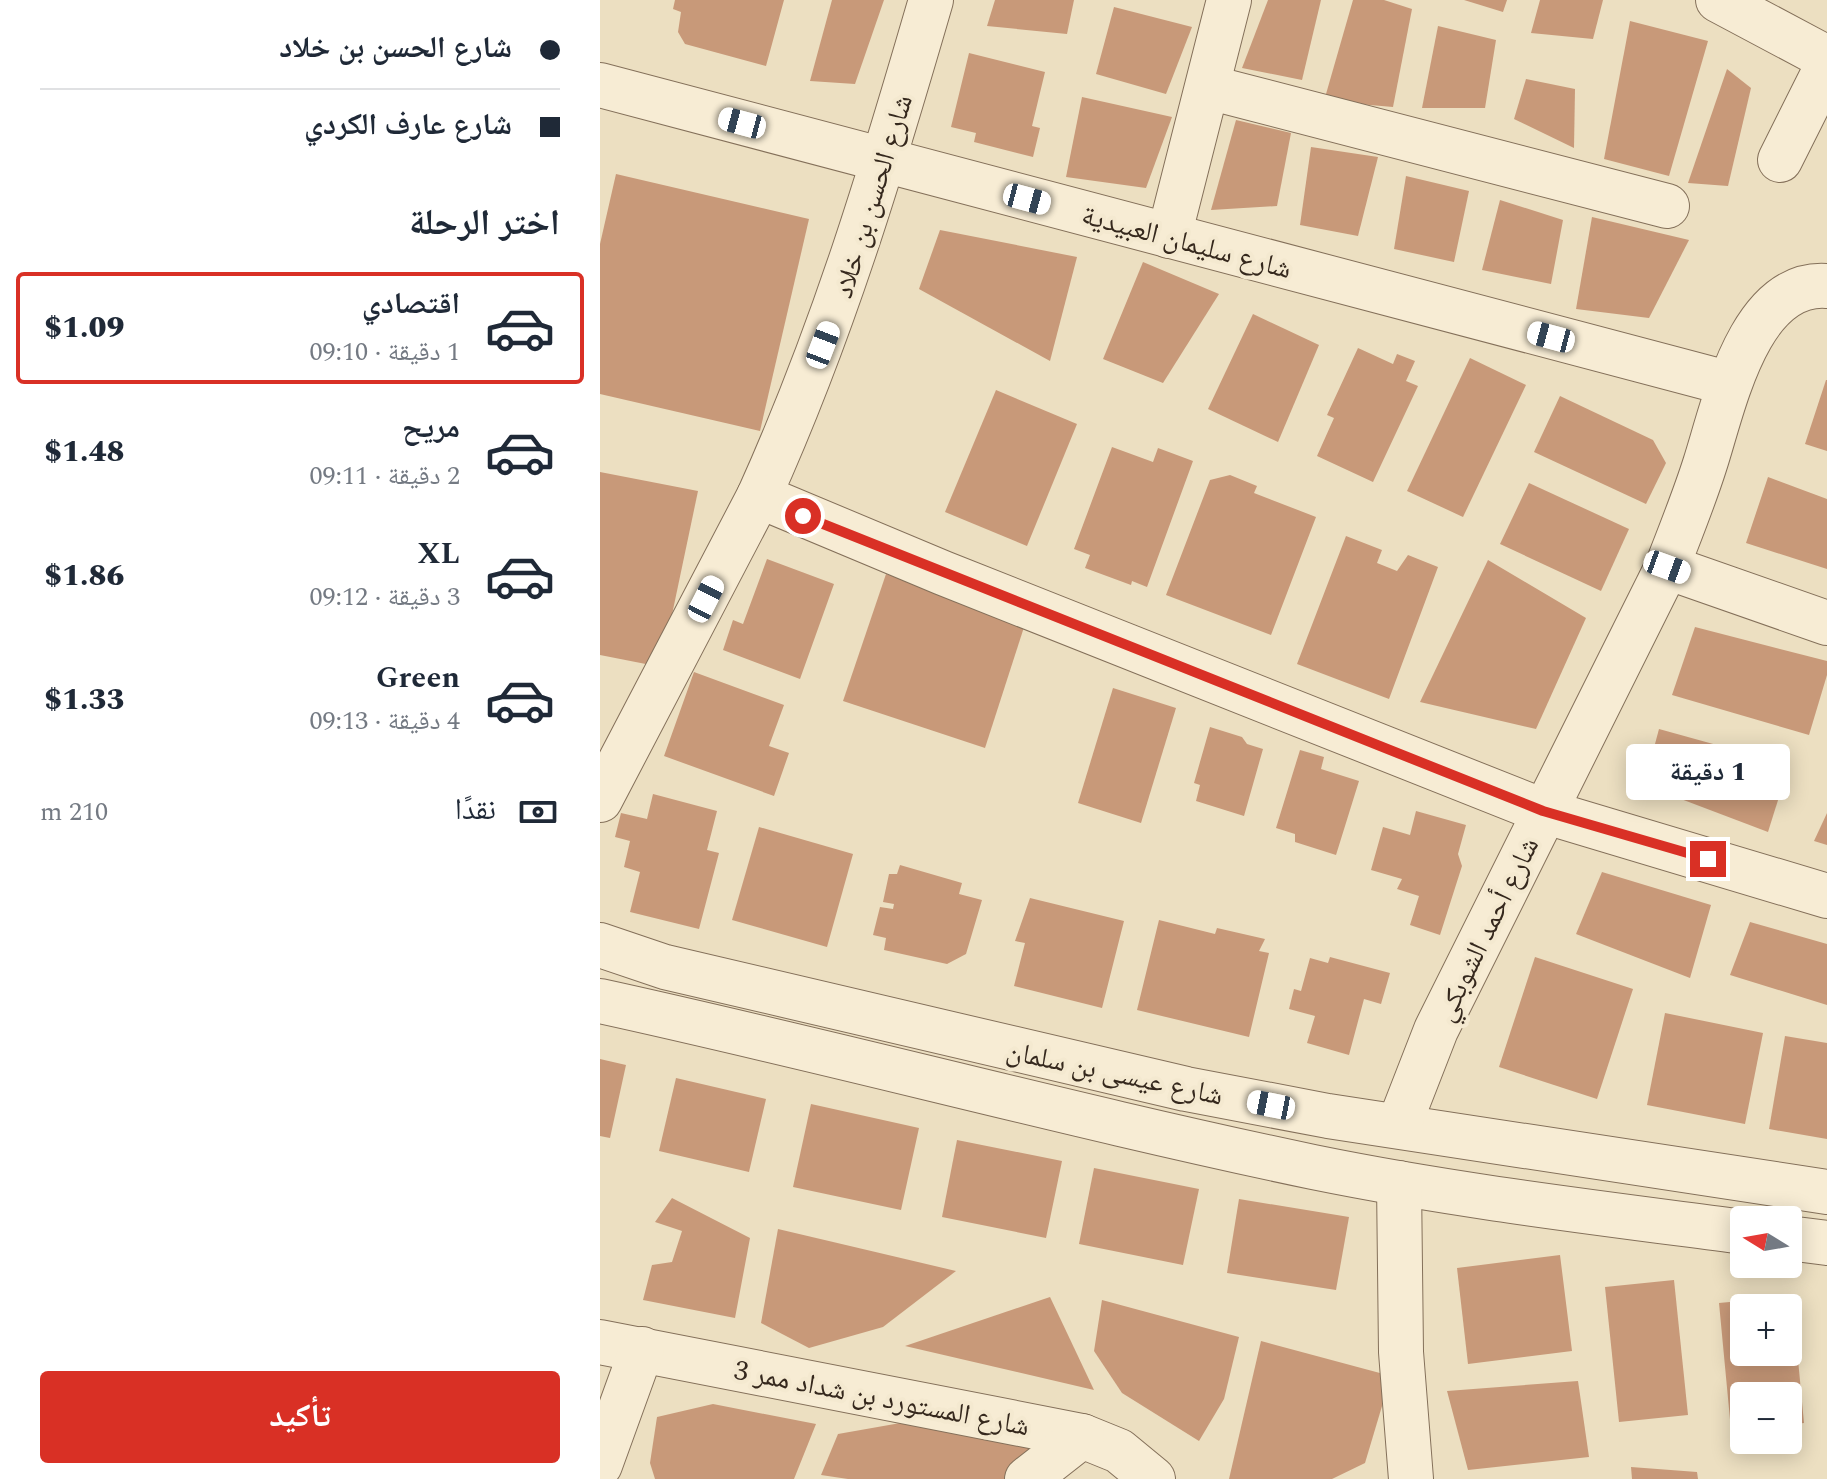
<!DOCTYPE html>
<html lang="ar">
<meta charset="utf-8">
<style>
:root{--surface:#fff;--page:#f2f2f3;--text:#1f2937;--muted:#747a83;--line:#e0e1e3;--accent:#d93025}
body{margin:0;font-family:Spectral,"Noto Naskh Arabic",serif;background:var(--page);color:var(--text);direction:rtl;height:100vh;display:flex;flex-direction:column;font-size:30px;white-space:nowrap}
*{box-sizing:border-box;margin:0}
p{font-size:26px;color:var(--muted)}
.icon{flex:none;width:44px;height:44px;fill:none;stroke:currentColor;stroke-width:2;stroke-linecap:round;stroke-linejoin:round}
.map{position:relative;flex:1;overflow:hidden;direction:ltr}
.drawer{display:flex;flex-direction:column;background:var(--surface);width:600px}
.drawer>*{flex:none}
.top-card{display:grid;align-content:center;height:176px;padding:0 40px;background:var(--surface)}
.needle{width:52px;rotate:281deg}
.buttons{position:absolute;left:1130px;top:1206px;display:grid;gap:16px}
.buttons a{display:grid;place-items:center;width:72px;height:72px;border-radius:8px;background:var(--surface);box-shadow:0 4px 20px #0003;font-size:40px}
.end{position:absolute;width:36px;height:36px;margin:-18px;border:10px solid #d93025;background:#fff;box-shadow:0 0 0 4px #fff}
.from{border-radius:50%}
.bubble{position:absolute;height:56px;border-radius:8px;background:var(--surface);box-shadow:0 4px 20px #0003;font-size:26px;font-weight:800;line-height:56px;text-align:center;direction:rtl}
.car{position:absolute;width:24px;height:48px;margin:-24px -12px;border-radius:10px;box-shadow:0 0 6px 2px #0007;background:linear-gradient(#fff 24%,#345 0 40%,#fff 0 76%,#345 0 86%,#fff 0)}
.top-card b{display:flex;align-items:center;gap:28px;height:76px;font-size:30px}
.top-card b+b{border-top:2px solid var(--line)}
.top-card i{width:20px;height:20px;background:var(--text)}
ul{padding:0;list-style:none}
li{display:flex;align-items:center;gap:24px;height:112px;margin:0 16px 12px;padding:0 24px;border:4px solid transparent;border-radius:8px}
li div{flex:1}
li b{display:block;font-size:30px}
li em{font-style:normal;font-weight:800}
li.active{border-color:var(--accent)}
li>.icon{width:72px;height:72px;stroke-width:1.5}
h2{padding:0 40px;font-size:36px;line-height:96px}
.pay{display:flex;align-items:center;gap:20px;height:88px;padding:0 40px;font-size:30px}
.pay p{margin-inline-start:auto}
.primary-button{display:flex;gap:16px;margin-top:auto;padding:16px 40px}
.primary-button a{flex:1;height:92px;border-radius:8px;background:var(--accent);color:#fff;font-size:32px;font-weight:800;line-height:92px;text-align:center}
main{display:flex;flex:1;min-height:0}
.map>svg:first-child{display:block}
.building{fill:#c89979;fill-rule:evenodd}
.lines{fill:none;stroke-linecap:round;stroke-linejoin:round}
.minor-casing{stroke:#84705a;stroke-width:46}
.minor{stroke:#f7ecd4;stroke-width:44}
.route{stroke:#d93025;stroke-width:10}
.labels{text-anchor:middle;stroke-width:8;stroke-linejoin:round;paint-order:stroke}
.street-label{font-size:28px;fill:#35281d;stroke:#f4e9d0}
</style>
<main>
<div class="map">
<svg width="1227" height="1479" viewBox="0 0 1227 1479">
<rect width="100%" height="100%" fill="#ecdfc1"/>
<!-- building -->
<g class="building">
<path d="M 75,0 L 184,0 L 166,66 L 85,44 L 78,32 L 81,12 L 73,9 Z"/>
<path d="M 232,0 L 284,0 L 255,84 L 210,81 Z"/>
<path d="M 395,0 L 474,0 L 467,34 L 387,26 Z"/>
<path d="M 668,0 L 721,0 L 702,80 L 642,68 Z"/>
<path d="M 753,0 L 784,0 L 812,9 L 793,107 L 724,101 Z"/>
<path d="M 864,0 L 907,0 L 903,12 Z"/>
<path d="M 940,0 L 1003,0 L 993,39 L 931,33 Z"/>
<path d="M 514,7 L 592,27 L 566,94 L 496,74 Z"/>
<path d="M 1030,21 L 1108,41 L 1069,176 L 1004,159 Z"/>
<path d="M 838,26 L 896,40 L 885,108 L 822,108 Z"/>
<path d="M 369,53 L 445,72 L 432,126 L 440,128 L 433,157 L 374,142 L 376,133 L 351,127 Z"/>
<path d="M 1127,69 L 1151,88 L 1128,186 L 1088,183 Z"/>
<path d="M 926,79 L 975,89 L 974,148 L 914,119 Z"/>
<path d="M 482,97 L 572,117 L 546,188 L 466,177 Z"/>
<path d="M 636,120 L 691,133 L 677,206 L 611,210 Z"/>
<path d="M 711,147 L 778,157 L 758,236 L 700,225 Z"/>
<path d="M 16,174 L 209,219 L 160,431 L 0,394 L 0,244 Z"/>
<path d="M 806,176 L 869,191 L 854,262 L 794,249 Z"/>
<path d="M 900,200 L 963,220 L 951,284 L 882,270 Z"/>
<path d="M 992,217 L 1089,240 L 1049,318 L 976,309 Z"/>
<path d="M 340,230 L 477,257 L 450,361 L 319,289 Z"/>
<path d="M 543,262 L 619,294 L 563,383 L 503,359 Z"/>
<path d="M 653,314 L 719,345 L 678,442 L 608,409 Z"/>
<path d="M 758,348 L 793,364 L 797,354 L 815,361 L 806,381 L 818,386 L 773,482 L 717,456 L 734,418 L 727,415 Z"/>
<path d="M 870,358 L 926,385 L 863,517 L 807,491 Z"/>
<path d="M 1226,380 L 1227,380 L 1227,451 L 1205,444 Z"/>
<path d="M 396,390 L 477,424 L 427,546 L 345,512 Z"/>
<path d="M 960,396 L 1053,440 L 1066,463 L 1046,504 L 934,452 Z"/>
<path d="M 512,447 L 553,462 L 558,448 L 593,461 L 547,587 L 532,581 L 531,585 L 485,568 L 490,555 L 474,549 Z"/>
<path d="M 0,472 L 98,491 L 61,667 L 0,655 Z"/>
<path d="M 630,475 L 657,486 L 654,493 L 716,517 L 671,635 L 566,595 L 610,480 Z"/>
<path d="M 1168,477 L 1227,499 L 1227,569 L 1146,543 Z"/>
<path d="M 929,483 L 1029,529 L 1001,591 L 900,544 Z"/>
<path d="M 746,536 L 782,550 L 777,563 L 797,571 L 808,555 L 838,567 L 789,699 L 697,664 Z"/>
<path d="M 167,559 L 234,584 L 200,679 L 123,650 L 133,620 L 143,624 Z"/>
<path d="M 888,560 L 986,618 L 936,729 L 820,702 Z"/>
<path d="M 286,574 L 426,621 L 385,748 L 243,701 Z"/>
<path d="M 1095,627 L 1227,661 L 1227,675 L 1209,735 L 1072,695 Z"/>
<path d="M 94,672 L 184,705 L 169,746 L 189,753 L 174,796 L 64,756 Z"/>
<path d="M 513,688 L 576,708 L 541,823 L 478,803 Z"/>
<path d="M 610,727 L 642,737 L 647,744 L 663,749 L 644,816 L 596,801 L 600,785 L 594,783 Z"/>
<path d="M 1059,729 L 1189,765 L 1168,832 L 1044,785 Z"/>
<path d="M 700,750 L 724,757 L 721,769 L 759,781 L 736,855 L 695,842 L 695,834 L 676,828 Z"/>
<path d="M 53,794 L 117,811 L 107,850 L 119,853 L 99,929 L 30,912 L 40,872 L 24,867 L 30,841 L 15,837 L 21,813 L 47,819 Z"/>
<path d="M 816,811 L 866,825 L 858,854 L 862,866 L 840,935 L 810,925 L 819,896 L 797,889 L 802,879 L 771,870 L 783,827 L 810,835 Z"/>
<path d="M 1227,813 L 1227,845 L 1214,841 Z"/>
<path d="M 159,827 L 253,854 L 227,947 L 132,920 Z"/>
<path d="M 300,865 L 362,883 L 359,894 L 382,900 L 366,954 L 347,964 L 284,950 L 286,938 L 273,935 L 280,907 L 293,909 L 294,904 L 283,902 L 289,874 L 297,874 Z"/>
<path d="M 1002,872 L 1111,905 L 1090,978 L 976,934 Z"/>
<path d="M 430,898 L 524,921 L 502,1008 L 414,986 L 425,943 L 415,941 Z"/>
<path d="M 559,920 L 615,934 L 617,928 L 665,939 L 659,951 L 669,953 L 649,1037 L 537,1010 Z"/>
<path d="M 1150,922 L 1227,944 L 1227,1005 L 1130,975 Z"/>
<path d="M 730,957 L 790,973 L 781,1004 L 764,999 L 749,1055 L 707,1043 L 715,1016 L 689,1009 L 694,989 L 701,991 L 710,958 L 728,963 Z"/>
<path d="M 935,957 L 1033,989 L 997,1099 L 899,1067 Z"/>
<path d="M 1065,1013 L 1163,1033 L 1145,1124 L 1047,1105 Z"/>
<path d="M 1185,1036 L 1227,1043 L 1227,1139 L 1169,1129 Z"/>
<path d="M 0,1059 L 26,1065 L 10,1138 L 0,1136 Z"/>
<path d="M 76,1078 L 166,1099 L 149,1172 L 59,1151 Z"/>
<path d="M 211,1104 L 319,1128 L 301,1210 L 193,1187 Z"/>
<path d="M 357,1140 L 462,1161 L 446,1238 L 342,1217 Z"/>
<path d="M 494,1168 L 599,1189 L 583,1265 L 479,1244 Z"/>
<path d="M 72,1198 L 150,1238 L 135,1318 L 43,1300 L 52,1265 L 72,1262 L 82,1231 L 55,1222 Z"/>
<path d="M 639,1199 L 749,1217 L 736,1290 L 627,1273 Z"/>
<path d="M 178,1229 L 356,1271 L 283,1327 L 209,1348 L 161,1323 Z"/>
<path d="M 960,1255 L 972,1351 L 868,1364 L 857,1268 Z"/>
<path d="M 1074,1280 L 1088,1415 L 1019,1422 L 1005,1287 Z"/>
<path d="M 1192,1296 L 1204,1423 L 1188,1425 L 1188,1396 L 1144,1396 L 1144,1429 L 1131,1430 L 1119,1303 ZM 1144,1308 L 1188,1308 L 1188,1352 L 1144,1352 Z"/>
<path d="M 450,1297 L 494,1390 L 305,1346 Z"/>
<path d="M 502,1300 L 639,1337 L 624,1399 L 599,1441 L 522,1393 L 494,1351 Z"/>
<path d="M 661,1341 L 791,1376 L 765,1463 L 732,1479 L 629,1479 Z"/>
<path d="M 978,1381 L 989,1457 L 868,1470 L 847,1391 Z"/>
<path d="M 113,1404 L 216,1424 L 194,1479 L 55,1479 L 50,1463 L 57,1417 Z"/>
<path d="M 306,1422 L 437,1446 L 409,1479 L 248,1479 L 221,1475 L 238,1434 Z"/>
<path d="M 1031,1467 L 1097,1472 L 1098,1479 L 1032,1479 Z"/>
</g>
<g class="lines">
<!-- minor casing -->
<g class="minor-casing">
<g id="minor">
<path d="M 331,0 C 281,172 233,332 159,496 L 343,573 L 943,811 L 1227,896"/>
<path d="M 1118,0 L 1227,58"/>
<path d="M 0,85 L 1127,383"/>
<path d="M 608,87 L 1067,206"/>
<path d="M 1180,160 L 1227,66"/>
<path d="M 569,236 L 629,0"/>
<path d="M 1067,567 L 1227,623"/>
<path d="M 0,800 L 159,496"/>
<path d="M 0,945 L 65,967 L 586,1089 L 728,1116 L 1227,1192"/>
<path d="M 0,1001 C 238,1053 474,1117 713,1167 C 855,1196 1000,1213 1144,1232"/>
<path d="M 799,1125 L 836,1030 L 1067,567 C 1080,533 1094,499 1105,464 C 1123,409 1148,280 1227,286"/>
<path d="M 799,1183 L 801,1352 L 811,1479"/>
<path d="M 1188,1238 L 1227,1243"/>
<path d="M 0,1342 L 482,1436 L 519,1451 L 553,1479"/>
<path d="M 0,1465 L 42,1349"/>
<path d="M 427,1479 L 482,1436"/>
</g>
</g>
<!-- minor -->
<use href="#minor" class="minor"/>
</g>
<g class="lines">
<!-- route -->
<path class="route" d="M 203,516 L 943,811 L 1108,859"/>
</g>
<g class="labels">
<!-- street labels -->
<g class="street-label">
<text transform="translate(272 196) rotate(-73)" y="10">شارع الحسن بن خلاد</text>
<text transform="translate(587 241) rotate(15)" y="10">شارع سليمان العبيدية</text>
<text transform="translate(886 929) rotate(-64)" y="10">شارع أحمد الشوبكي</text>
<text transform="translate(515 1072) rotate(12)" y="10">شارع عيسى بن سلمان</text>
<text transform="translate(282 1397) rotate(11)" y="10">شارع المستورد بن شداد ممر 3</text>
</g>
</g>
</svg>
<div class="buttons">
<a><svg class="needle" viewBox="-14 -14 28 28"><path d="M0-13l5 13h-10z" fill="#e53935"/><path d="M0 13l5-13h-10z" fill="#747a83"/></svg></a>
<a>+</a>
<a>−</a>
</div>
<i class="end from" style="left:203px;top:516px"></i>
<i class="end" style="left:1108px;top:859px"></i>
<div class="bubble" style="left:1026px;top:744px;width:164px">1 دقيقة</div>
<i class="car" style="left:142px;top:123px;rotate:285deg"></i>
<i class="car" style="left:427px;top:199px;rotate:105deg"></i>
<i class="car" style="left:951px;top:337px;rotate:285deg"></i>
<i class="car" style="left:223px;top:345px;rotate:21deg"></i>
<i class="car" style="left:1067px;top:567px;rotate:110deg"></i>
<i class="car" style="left:106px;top:599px;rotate:27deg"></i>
<i class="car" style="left:671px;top:1105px;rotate:281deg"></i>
</div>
<section class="drawer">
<div class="top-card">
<b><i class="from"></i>شارع الحسن بن خلاد</b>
<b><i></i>شارع عارف الكردي</b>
</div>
<h2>اختر الرحلة</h2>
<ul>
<li class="active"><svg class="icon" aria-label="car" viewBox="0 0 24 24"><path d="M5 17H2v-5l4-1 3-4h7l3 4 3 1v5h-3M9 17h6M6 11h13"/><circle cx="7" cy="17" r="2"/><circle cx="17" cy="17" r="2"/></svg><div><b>اقتصادي</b><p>1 دقيقة · 09:10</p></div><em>$1.09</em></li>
<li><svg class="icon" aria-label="car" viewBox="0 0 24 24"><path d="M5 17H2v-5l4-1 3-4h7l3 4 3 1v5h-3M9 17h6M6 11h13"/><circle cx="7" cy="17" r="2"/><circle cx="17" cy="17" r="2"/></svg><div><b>مريح</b><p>2 دقيقة · 09:11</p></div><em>$1.48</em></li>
<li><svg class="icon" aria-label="car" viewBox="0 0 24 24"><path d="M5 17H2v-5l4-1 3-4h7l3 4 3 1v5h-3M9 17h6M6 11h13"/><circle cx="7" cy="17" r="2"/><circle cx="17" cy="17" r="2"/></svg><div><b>XL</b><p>3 دقيقة · 09:12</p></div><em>$1.86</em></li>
<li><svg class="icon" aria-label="car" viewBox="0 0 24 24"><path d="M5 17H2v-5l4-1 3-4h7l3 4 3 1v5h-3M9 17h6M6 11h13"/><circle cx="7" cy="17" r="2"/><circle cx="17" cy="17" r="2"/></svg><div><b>Green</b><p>4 دقيقة · 09:13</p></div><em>$1.33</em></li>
</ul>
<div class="pay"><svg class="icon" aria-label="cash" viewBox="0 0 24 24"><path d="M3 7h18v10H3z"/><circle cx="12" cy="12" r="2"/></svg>نقدًا<p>210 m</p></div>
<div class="primary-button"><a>تأكيد</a></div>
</section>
</main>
